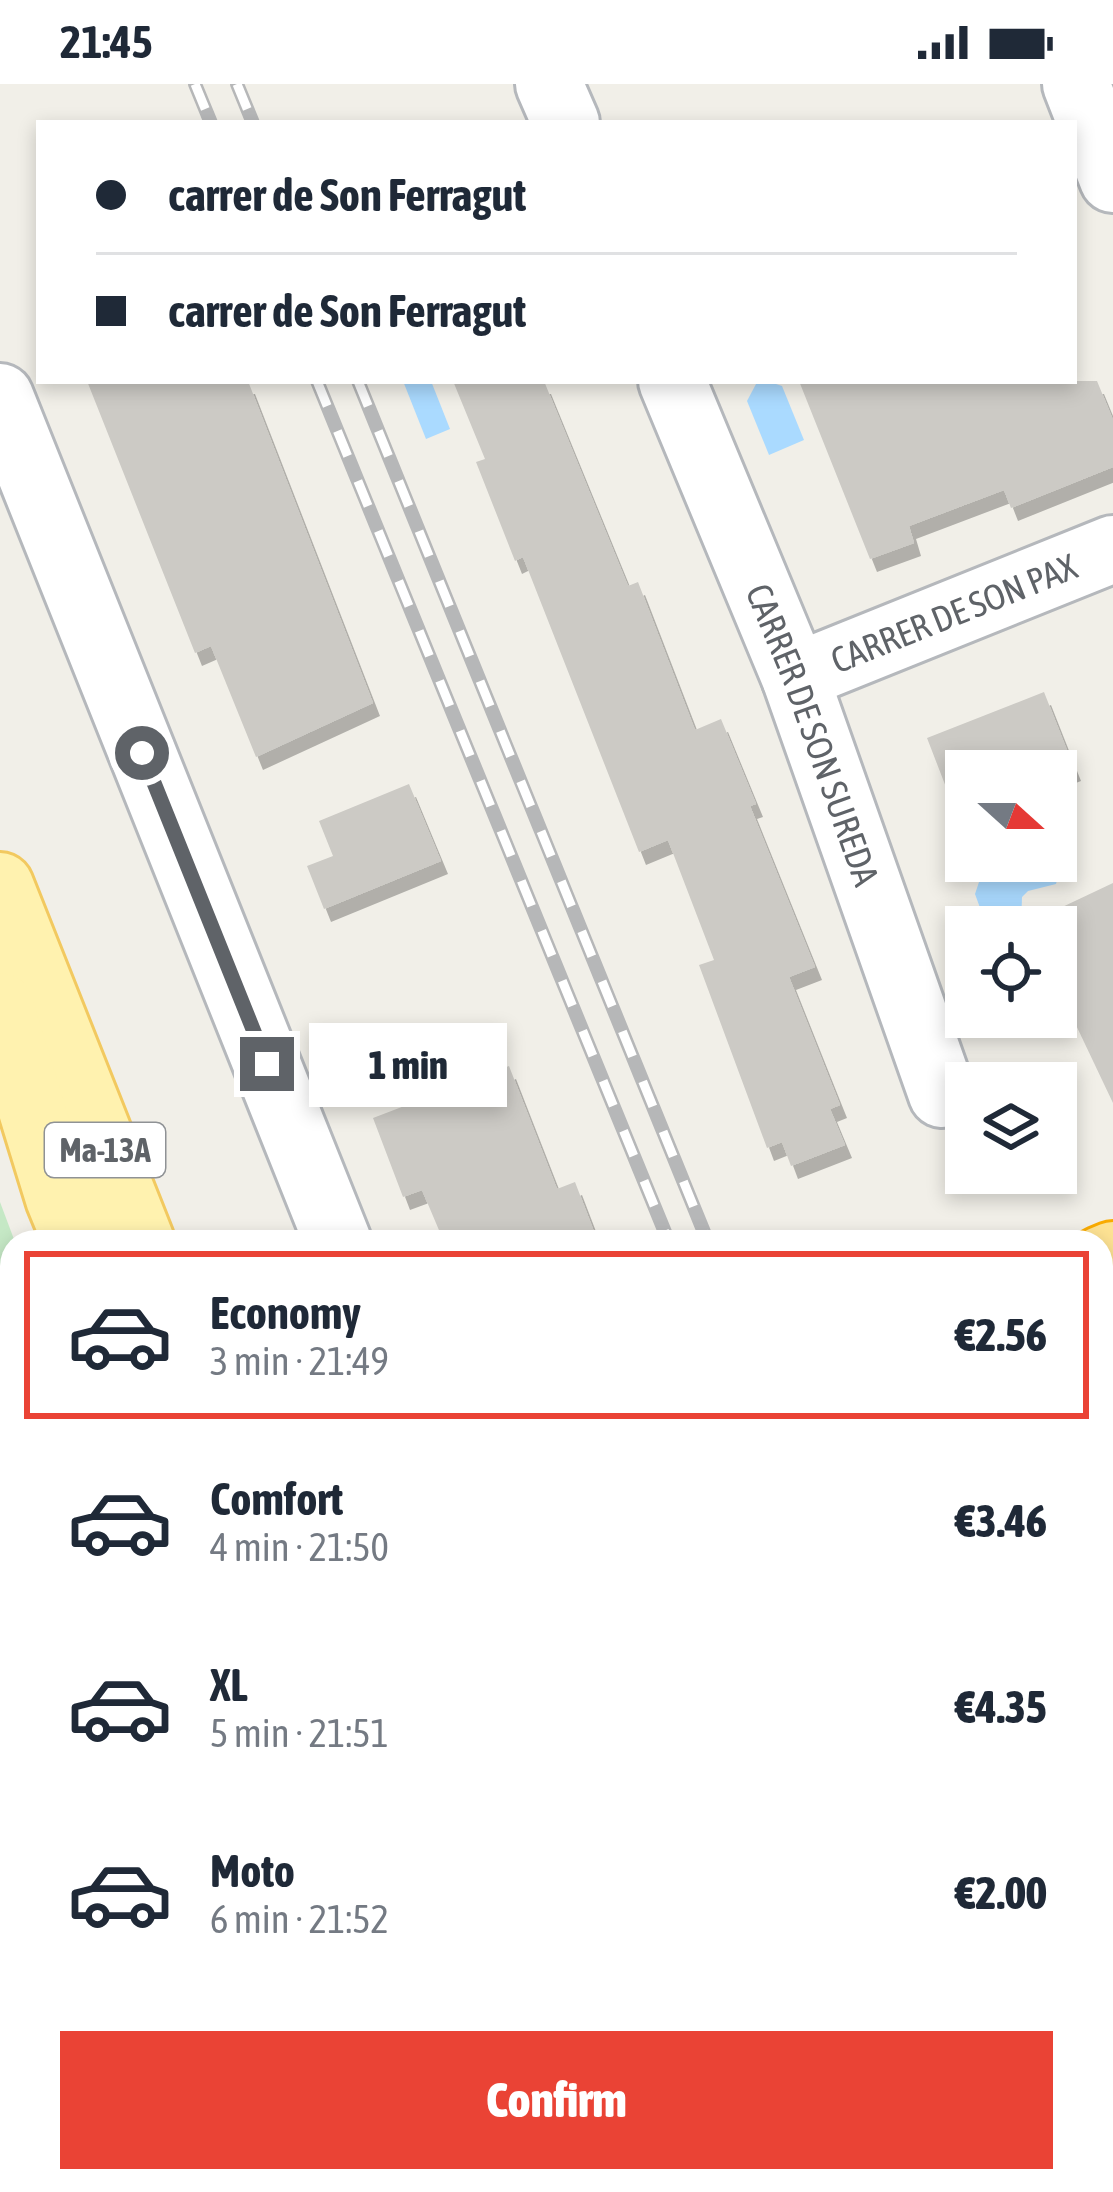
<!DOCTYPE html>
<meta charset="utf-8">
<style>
:root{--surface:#fff;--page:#f2f2f3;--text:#1f2937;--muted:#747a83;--line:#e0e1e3;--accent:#ea4335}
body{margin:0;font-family:"Asap Condensed",sans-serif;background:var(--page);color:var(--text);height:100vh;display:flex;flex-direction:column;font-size:45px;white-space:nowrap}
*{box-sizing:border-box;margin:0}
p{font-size:39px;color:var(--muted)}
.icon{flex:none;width:66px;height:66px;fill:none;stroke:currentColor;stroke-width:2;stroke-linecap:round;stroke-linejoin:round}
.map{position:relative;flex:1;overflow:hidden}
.details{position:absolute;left:0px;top:1146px;width:1113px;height:963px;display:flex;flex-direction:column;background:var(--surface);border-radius:36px 36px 0 0;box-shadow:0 6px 18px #0003}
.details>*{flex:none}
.top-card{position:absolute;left:36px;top:36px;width:1041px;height:264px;border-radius:0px;box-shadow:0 6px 18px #0003;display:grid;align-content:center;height:264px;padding:0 60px;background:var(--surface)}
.needle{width:78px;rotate:111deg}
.buttons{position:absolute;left:945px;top:666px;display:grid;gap:24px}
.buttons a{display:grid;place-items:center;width:132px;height:132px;border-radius:0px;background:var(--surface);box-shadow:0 6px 18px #0003;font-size:60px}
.end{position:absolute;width:54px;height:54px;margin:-27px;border:15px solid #5f6368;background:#fff;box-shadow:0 0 0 6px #fff}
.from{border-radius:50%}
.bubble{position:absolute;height:84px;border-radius:0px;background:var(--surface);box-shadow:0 6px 18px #0003;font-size:39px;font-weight:800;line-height:84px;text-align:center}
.top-card b{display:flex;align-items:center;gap:42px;height:114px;font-size:45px}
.top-card b+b{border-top:3px solid var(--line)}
.top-card i{width:30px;height:30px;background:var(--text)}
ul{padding:21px 0 0;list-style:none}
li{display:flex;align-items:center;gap:36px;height:168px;margin:0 24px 18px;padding:0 36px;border:6px solid transparent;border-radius:0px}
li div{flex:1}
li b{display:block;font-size:45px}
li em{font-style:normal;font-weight:800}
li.on{border-color:var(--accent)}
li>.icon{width:108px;height:108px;stroke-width:1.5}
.action{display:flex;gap:24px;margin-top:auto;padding:24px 60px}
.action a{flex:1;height:138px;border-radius:0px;background:var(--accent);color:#fff;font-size:48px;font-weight:800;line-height:138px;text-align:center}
.status{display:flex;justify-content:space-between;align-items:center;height:84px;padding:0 60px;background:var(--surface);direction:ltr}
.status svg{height:33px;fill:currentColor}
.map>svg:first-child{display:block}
.green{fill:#c5e8c5}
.water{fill:#aadaff}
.building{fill:#cccac5;filter:url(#shadow)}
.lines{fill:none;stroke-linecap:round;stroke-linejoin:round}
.lane-casing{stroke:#b5b8bc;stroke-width:39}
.street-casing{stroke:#b5b8bc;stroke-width:72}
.secondary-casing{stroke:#b6babf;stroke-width:72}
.primary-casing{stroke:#f2c960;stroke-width:72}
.highway-casing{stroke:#f9ab00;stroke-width:72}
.path{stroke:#9cc7a9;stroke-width:8;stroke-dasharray:12 6;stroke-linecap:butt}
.lane{stroke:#fff;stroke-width:33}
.street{stroke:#fff;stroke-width:66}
.secondary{stroke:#fff;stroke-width:66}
.primary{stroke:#fff2af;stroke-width:66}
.highway{stroke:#fde293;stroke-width:66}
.rail-casing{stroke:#b6b7b8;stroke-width:14}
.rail{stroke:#fff;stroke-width:9;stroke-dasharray:27;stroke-linecap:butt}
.route{stroke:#5f6368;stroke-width:15}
.labels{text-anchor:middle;stroke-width:9;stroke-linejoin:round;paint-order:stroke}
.shield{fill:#fff;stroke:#8f9295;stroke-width:3}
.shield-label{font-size:33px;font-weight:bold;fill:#5f6368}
.street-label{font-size:36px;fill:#5f6368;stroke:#fff}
</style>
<div class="status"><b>21:45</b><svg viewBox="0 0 49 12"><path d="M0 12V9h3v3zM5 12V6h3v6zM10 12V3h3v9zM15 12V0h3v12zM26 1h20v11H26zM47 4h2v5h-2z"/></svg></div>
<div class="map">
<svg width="1113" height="2108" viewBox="0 0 1113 2108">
<defs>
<filter id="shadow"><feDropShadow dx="7" dy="13" stdDeviation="0" flood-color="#0004"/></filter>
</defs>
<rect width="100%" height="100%" fill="#f1efe8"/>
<!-- green -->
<path class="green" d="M 0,1118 L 15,1158 L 12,1158 L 12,1480 L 0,1488 Z"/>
<!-- water -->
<g class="water">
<path d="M 403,297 L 431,297 L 450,345 L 426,355 Z"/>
<path d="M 767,297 L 782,302 L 804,356 L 769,371 L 747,317 L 756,300 Z"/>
<path d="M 1056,773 L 1061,782 L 1056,800 L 1028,807 L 1022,813 L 1021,843 L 987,843 L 975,810 L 982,789 L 1010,777 L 1056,777 Z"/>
</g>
<!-- building -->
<g class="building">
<path d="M 87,297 L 248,297 L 373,619 L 256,673 L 211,562 L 195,569 Z"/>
<path d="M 453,297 L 544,297 L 628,502 L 638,498 L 695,646 L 721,635 L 756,720 L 750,722 L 815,883 L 789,893 L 840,1021 L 830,1025 L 845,1061 L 791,1082 L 782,1058 L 767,1064 L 699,881 L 714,876 L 668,756 L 639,768 L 523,473 L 515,477 L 476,378 L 485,375 Z"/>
<path d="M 799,297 L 1097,297 L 1113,336 L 1113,383 L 1011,424 L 1004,406 L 909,442 L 914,459 L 870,475 Z"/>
<path d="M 1044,608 L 1074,684 L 1056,691 L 1056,687 L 966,687 L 966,725 L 956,729 L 927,654 Z"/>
<path d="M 409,700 L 441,777 L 324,825 L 307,782 L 333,772 L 319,737 Z"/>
<path d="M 1113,799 L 1113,1019 L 1056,899 L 1056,826 Z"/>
<path d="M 509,982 L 557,1105 L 575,1098 L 598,1158 L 444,1158 L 422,1106 L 403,1113 L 373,1034 Z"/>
</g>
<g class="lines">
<!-- lane casing -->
<g class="lane-casing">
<path id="lane" d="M 369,2108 L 375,2097"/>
</g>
<!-- street casing -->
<g class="street-casing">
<g id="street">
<path d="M 549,0 L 566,39"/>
<path d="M 1076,0 L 1113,95"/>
<path id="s1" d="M 672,297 L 795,593 L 942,1010"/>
<path d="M 0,313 L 338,1158"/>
<path id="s2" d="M 795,593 L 1113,465"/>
</g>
</g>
<!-- secondary casing -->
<g class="secondary-casing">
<g id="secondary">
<path d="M 1101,1536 L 1113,1531"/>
<path d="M 0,1981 L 12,1977"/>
</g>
</g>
<!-- primary casing -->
<g class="primary-casing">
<g id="primary">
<path d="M 0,802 L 141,1158"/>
<path d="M 0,922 L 59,1114 L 77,1158"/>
<path d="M 448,2097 L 453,2108"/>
<path d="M 515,2097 L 519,2108"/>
</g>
</g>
<!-- highway casing -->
<g class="highway-casing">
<g id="highway">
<path d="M 1101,1176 L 1113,1171"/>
<path d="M 1101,1229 L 1113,1224"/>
<path d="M 1101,1349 L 1113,1344"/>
<path d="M 1101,1400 L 1113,1395"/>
<path d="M 0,1544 L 12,1541"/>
<path d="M 0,1642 L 12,1639"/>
<path d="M 0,1758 L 12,1755"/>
<path d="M 0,1867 L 12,1863"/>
</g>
</g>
<!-- path -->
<g class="path">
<path d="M 1101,1621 L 1113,1616"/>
<path d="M 0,2064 L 12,2060"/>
</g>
<!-- lane -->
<use href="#lane" class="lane"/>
<!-- street -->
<use href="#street" class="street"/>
<!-- secondary -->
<use href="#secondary" class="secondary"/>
<!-- primary -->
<use href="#primary" class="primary"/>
<!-- highway -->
<use href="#highway" class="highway"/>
<!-- rail casing -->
<g class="rail-casing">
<g id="rail">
<path d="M 195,0 L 211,39"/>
<path d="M 237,0 L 253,39"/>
<path d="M 317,297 L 669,1158"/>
<path d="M 358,297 L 708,1158"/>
<path d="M 1056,2097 L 1060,2108"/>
<path d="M 1092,2097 L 1097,2108"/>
</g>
</g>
<!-- rail -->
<use href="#rail" class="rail"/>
</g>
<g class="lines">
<!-- route -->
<path class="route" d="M 142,669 L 267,980"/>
</g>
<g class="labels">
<!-- shield labels -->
<rect class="shield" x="45" y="1039" width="120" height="54" rx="9"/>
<g class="shield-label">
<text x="105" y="1078">Ma-13A</text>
</g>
<!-- street labels -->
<g class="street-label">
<text dy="13" stroke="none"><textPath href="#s2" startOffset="171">CARRER DE SON PAX</textPath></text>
<text dy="13" stroke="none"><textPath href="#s1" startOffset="381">CARRER DE SON SUREDA</textPath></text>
</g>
</g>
</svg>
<div class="buttons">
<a><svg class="needle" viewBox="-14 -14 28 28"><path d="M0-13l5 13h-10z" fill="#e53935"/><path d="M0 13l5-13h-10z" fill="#747a83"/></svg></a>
<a><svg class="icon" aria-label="locate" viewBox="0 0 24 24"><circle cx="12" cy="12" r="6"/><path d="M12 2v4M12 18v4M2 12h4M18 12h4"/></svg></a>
<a><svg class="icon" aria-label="layers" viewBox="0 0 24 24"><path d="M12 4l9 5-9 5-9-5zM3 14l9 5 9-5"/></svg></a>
</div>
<i class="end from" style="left:142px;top:669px"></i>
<i class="end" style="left:267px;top:980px"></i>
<div class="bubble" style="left:309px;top:939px;width:198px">1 min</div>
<div class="top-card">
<b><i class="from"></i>carrer de Son Ferragut</b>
<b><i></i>carrer de Son Ferragut</b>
</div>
<section class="details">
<ul>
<li class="on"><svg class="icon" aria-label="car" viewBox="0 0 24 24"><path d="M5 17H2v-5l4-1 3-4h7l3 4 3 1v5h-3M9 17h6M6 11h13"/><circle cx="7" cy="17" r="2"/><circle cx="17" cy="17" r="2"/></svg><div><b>Economy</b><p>3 min · 21:49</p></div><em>€2.56</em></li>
<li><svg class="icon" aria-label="car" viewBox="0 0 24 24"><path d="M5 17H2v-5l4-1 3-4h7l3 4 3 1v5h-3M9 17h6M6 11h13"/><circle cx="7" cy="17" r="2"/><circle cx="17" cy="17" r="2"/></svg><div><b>Comfort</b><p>4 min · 21:50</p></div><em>€3.46</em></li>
<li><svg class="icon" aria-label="car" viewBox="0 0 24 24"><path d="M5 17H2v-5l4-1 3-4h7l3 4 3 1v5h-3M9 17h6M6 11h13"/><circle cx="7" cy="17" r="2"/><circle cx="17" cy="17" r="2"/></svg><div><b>XL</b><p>5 min · 21:51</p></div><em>€4.35</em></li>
<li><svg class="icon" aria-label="car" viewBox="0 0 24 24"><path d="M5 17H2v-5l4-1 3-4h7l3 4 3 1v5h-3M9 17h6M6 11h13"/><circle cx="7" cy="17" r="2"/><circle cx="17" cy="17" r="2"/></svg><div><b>Moto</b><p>6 min · 21:52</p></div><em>€2.00</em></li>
</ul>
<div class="action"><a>Confirm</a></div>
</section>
</div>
